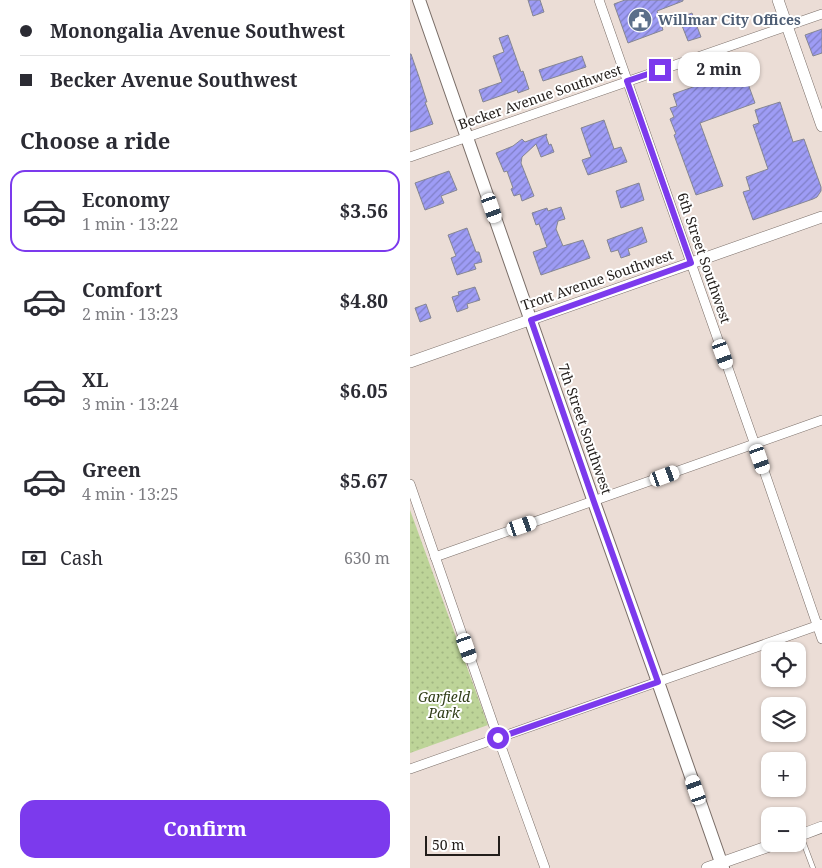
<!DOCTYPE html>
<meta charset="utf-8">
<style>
:root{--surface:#fff;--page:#f7f7f7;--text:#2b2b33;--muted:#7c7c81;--line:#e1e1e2;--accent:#7c3aed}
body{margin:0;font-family:"Noto Serif",serif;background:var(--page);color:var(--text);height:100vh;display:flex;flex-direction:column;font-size:19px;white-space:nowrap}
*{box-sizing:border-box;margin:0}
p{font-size:16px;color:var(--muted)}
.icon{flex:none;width:28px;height:28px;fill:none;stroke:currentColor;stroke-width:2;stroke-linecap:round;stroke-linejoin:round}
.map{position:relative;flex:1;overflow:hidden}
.details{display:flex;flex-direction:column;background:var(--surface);width:410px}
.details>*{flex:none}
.banner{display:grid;align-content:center;height:110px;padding:0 20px;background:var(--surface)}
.fabs{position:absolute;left:351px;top:642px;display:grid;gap:10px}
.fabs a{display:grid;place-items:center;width:45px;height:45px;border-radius:10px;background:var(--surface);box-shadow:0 1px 4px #0004;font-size:25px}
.scale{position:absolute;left:15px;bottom:12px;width:75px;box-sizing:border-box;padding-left:5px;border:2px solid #221d1a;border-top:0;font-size:14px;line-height:18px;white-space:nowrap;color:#221d1a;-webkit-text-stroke:4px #fff;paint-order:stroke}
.end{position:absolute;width:22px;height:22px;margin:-11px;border:6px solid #7c3aed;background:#fff;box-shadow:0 0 0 2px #fff}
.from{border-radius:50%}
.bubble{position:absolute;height:35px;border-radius:15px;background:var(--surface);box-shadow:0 1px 4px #0004;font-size:16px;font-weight:700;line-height:35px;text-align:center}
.car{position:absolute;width:15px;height:30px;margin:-15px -8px;border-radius:6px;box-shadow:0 0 4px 1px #0007;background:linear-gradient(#fff 24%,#345 0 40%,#fff 0 76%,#345 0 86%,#fff 0)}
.banner b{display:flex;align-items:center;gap:18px;height:48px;font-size:19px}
.banner b+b{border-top:1px solid var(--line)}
.banner i{width:12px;height:12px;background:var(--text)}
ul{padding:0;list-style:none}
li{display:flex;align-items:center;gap:15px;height:82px;margin:0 10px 8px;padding:0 10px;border:2px solid transparent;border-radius:15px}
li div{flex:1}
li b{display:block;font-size:19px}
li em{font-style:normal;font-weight:700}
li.on{border-color:var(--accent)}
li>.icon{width:45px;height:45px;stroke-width:1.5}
h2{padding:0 20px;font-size:22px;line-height:60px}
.pay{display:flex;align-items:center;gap:12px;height:55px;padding:0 20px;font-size:19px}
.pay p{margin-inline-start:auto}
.button{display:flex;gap:10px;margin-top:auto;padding:10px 20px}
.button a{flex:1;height:58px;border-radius:15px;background:var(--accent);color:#fff;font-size:20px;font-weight:700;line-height:58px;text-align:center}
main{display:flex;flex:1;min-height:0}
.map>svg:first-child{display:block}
.park{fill:url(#park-dots)}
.building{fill:url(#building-hatch);stroke:#858692}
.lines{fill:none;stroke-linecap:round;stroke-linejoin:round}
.service-casing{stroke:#7a6e68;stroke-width:5.5}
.minor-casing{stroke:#7a6e68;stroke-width:10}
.tertiary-casing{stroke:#7a6e68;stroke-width:12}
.secondary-casing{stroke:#7a6e68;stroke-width:14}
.service{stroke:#fff;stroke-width:4.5}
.minor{stroke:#fff;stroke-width:9}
.tertiary{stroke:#fff;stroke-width:11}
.secondary{stroke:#fff;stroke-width:12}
.route{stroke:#7c3aed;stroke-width:6}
.labels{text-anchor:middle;stroke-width:4;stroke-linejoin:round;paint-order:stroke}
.service-label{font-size:14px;font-weight:bold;fill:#4e5e75;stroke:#fff;text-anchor:start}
.street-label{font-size:14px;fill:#221d1a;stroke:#fff}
.park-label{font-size:14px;font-style:italic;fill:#303d17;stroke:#fff}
</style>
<main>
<section class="details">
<div class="banner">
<b><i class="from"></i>Monongalia Avenue Southwest</b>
<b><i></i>Becker Avenue Southwest</b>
</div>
<h2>Choose a ride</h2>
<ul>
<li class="on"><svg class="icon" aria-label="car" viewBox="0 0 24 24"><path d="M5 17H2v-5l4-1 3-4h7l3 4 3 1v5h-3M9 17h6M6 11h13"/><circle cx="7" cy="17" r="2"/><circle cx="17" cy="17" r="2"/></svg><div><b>Economy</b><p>1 min · 13:22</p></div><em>$3.56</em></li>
<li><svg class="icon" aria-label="car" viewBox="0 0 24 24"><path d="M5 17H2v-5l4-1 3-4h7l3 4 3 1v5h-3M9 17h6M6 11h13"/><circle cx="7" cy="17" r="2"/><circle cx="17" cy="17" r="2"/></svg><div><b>Comfort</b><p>2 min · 13:23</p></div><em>$4.80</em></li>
<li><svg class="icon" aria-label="car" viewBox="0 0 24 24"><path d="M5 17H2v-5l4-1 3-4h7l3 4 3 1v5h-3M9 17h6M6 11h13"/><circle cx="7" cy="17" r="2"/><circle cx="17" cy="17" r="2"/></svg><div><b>XL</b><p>3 min · 13:24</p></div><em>$6.05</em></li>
<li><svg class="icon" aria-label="car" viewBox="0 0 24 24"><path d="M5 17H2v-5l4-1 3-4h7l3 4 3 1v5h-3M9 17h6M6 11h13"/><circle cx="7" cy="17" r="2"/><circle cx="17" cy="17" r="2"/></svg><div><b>Green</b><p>4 min · 13:25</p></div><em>$5.67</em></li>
</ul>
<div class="pay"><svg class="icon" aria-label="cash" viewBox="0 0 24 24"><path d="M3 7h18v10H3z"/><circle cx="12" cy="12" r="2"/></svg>Cash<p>630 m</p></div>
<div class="button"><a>Confirm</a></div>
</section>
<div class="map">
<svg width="412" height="868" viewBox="0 0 412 868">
<defs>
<pattern id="park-dots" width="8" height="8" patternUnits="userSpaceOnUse" patternTransform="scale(1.25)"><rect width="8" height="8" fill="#bdd498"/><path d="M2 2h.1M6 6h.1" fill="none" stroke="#a2b682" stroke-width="1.8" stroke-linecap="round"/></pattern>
<pattern id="building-hatch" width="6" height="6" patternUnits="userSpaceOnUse" patternTransform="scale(1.25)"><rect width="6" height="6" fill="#9e9cf5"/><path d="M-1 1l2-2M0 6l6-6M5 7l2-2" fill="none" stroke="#807fc6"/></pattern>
</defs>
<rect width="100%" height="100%" fill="#ebddd6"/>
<!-- park -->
<path class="park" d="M 0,510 L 78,725 L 0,753 Z"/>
<!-- building -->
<g class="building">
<path d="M 118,0 L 130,0 L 134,12 L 123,16 Z"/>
<path d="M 215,0 L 273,0 L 273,1 L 247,11 L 253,30 L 218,43 L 204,4 Z"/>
<path d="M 282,13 L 291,37 L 278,41 L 269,18 Z"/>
<path d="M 412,29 L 412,53 L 403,56 L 395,35 Z"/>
<path d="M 98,35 L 111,72 L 113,71 L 119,89 L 108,93 L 107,90 L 73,102 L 69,90 L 92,82 L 83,56 L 94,52 L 89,38 Z"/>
<path d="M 0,54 L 1,54 L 9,77 L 17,102 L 15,102 L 23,124 L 0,132 Z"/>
<path d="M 172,56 L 176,67 L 133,81 L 129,70 Z"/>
<path d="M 323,73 L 328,85 L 337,81 L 345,103 L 290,123 L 313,186 L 286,195 L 264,135 L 266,134 L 260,119 L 264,117 L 260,108 L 267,106 L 263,94 Z"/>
<path d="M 370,102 L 383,142 L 394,139 L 411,187 L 411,191 L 407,197 L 403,199 L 343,220 L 333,192 L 340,190 L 336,177 L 358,169 L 343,125 L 349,123 L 345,110 Z"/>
<path d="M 194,120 L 204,149 L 211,147 L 217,162 L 178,175 L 172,160 L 181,157 L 171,128 Z"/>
<path d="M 137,134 L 136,136 L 139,145 L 141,144 L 144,152 L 131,157 L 126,144 L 112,157 L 111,163 L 124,196 L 112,201 L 110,194 L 104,196 L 101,189 L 103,188 L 97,171 L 94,172 L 86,153 L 103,146 L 112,139 L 115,142 Z"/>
<path d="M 39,171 L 47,190 L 31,196 L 34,203 L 15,210 L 5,183 Z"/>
<path d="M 229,183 L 234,200 L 211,208 L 206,191 Z"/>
<path d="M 151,207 L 155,219 L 148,221 L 146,229 L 153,246 L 173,240 L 180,258 L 131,275 L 123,252 L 137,247 L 129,224 L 126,225 L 122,213 L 137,208 L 138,211 Z"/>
<path d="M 232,227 L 237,242 L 218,249 L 220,255 L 211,258 L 208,250 L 201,252 L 197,240 Z"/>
<path d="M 57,228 L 66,252 L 69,252 L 72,262 L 64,264 L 66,269 L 47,275 L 41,258 L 46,256 L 38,235 Z"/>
<path d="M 65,287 L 70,300 L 57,304 L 58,308 L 47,312 L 42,297 L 49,295 L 48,292 Z"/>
<path d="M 16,304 L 21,318 L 10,322 L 5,308 Z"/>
</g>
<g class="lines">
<!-- service casing -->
<g class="service-casing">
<path id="service" d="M 391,836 L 403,868"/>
</g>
<!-- minor casing -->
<g class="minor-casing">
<g id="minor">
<path d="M 189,0 L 281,263 L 350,459 L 412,639"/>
<path d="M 0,157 L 412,14"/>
<path d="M 0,484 L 88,738 L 135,868"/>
<path d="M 25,557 L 412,420"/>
<path d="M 0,769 L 412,624"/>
</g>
</g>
<!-- tertiary casing -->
<g class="tertiary-casing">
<g id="tertiary">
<path d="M 368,0 L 412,126"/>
<path d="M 0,362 L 412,217"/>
<path d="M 388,836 L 412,827"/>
<path d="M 297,868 L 365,844"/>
</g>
</g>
<!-- secondary casing -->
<g class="secondary-casing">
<path id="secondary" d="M 9,0 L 184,502 L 248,682 L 313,868"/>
</g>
<!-- service -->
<use href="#service" class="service"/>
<!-- minor -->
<use href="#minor" class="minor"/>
<!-- tertiary -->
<use href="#tertiary" class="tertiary"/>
<!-- secondary -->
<use href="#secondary" class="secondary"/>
</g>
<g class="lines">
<!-- route -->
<path class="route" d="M 88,738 L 248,682 L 184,502 L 121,320 L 281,263 L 217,81 L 250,70"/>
</g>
<!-- icons -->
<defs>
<g id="civic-disc" transform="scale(1.25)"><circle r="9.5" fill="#5c6f8a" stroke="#fff"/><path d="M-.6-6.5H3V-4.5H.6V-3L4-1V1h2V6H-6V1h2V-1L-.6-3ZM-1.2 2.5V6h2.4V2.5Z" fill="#fff"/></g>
</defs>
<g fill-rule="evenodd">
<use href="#civic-disc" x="230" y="20"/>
</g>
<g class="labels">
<!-- service labels -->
<g class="service-label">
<text x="248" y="25">Willmar City Offices</text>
</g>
<!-- street labels -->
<g class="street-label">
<text transform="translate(130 97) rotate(-19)" y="5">Becker Avenue Southwest</text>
<text transform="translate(294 258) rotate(71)" y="5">6th Street Southwest</text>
<text transform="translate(187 280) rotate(-19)" y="5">Trott Avenue Southwest</text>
<text transform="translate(175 429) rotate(71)" y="5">7th Street Southwest</text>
</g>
<!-- park labels -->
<g class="park-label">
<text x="34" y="702">Garfield<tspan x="34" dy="16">Park</tspan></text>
</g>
</g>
</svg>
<div class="fabs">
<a><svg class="icon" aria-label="locate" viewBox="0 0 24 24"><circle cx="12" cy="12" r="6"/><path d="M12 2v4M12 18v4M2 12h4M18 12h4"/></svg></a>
<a><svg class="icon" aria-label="layers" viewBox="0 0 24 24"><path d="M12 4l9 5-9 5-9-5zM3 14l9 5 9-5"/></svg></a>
<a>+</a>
<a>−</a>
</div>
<div class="scale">50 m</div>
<i class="end from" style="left:88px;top:738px"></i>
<i class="end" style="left:250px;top:70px"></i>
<div class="bubble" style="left:268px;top:52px;width:82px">2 min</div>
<i class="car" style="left:82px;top:208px;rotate:161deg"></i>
<i class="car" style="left:313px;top:354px;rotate:160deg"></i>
<i class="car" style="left:350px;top:459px;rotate:161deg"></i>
<i class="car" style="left:255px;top:476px;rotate:70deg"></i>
<i class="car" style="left:112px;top:526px;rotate:71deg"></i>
<i class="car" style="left:57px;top:648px;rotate:161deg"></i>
<i class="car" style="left:286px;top:790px;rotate:341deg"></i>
</div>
</main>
